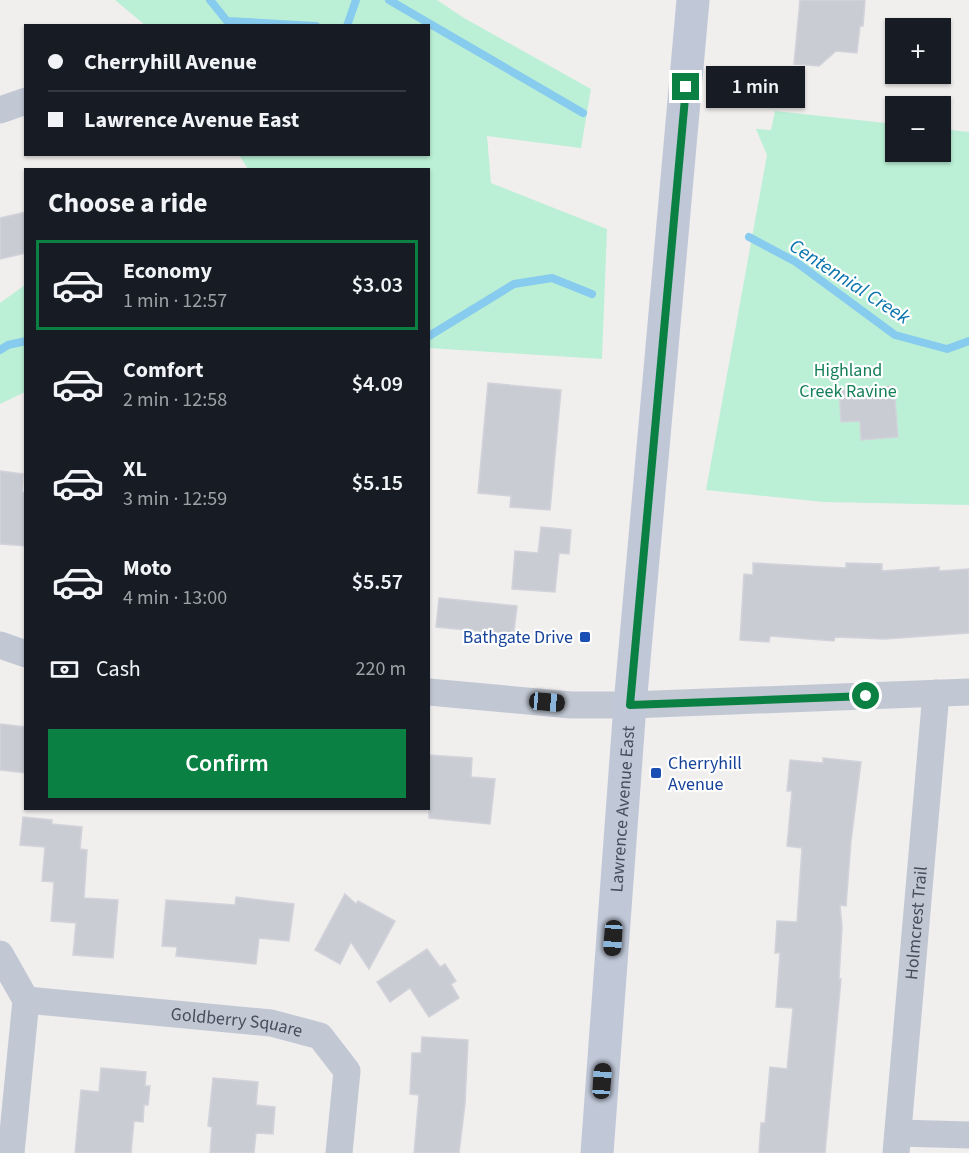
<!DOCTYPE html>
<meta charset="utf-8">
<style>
:root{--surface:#171b24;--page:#20242c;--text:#f1f3f6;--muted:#9ea1a6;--line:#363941;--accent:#0b8043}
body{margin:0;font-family:"Source Sans 3",sans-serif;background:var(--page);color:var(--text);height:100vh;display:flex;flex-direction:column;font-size:22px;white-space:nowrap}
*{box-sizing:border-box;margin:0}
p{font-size:20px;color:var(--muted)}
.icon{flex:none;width:33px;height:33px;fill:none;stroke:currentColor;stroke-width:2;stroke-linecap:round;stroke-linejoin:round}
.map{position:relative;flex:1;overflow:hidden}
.drawer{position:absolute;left:24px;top:168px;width:406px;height:642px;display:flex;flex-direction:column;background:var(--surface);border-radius:0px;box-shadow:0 2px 4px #0004}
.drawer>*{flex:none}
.banner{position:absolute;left:24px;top:24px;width:406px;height:132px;border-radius:0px;box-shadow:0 2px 4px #0004;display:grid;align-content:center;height:132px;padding:0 24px;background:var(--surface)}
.buttons{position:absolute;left:885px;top:18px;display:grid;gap:12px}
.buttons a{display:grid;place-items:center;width:66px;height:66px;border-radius:0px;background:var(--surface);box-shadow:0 2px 4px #0004;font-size:30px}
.end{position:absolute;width:27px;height:27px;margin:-14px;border:8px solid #0b8043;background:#fff;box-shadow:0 0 0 3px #fff}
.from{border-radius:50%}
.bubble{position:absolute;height:42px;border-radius:0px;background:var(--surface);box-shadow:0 2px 4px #0004;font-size:20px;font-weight:600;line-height:42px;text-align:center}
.car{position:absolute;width:18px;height:36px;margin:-18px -9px;border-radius:8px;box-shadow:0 0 4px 2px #0007;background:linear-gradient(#222 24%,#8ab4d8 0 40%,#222 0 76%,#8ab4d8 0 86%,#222 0)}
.banner b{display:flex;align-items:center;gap:21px;height:57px;font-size:22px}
.banner b+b{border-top:2px solid var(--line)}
.banner i{width:15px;height:15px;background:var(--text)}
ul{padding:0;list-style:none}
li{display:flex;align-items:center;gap:18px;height:90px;margin:0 12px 9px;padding:0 12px;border:3px solid transparent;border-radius:0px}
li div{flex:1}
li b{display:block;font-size:22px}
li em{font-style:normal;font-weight:600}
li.current{border-color:var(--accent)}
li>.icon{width:54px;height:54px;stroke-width:1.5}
h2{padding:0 24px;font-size:27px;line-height:72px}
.pay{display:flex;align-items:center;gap:15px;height:66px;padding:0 24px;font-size:22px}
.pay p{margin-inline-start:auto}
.cta{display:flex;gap:12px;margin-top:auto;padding:12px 24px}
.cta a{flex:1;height:69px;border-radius:0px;background:var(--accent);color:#fff;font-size:24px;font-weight:600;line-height:69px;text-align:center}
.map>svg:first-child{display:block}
.green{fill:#bbf0d6}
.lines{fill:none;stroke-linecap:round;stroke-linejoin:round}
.stream{stroke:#87cbee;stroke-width:8}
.building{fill:#caccd4;stroke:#d2d3da;stroke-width:1.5}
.street{stroke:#c1c8d4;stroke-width:27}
.secondary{stroke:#c0c8d8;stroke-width:33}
.route{stroke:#0b8043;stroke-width:8}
.transit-dot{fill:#1a4fb4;stroke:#fff;stroke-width:2}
.labels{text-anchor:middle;stroke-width:4.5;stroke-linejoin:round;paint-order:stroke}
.park-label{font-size:18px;fill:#147f58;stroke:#fff}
.transit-label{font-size:18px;fill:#164399;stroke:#fff;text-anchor:end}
.street-label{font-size:18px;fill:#464e5c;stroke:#fff}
.water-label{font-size:20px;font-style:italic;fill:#0974ac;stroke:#fff}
</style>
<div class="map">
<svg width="969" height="1153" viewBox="0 0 969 1153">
<rect width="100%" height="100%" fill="#f1eeee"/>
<!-- green -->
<g class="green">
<path d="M 115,0 L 437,0 L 464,18 L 591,89 L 581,148 L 487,136 L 491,183 L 607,229 L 602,359 L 429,348 L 429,170 L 248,169 L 239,155 L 429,154 L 429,26 L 145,25 Z"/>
<path d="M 775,111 L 895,124 L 896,152 L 940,152 L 941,129 L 969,132 L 969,505 L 824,502 L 706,490 L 767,155 L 756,129 L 771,130 Z"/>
<path d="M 25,285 L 25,392 L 0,404 L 0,303 Z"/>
</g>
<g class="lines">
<!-- stream -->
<g class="stream">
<path d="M 210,0 L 227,21 L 316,26"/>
<path d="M 389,0 L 583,113"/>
<path d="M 347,26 L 356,0"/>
<path d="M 749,237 L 796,262 L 895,335 L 947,349 L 969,341"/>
<path d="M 429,336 L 514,284 L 552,278 L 592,294"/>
<path d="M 0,350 L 8,345 L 26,341"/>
</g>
</g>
<!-- building -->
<g class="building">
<path d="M 800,0 L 865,0 L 863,26 L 860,26 L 857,53 L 836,51 L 819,66 L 794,64 Z"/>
<path d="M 26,212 L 26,253 L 0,259 L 0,218 Z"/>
<path d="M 488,383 L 561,390 L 550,510 L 510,507 L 511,496 L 478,493 Z"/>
<path d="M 894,386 L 898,437 L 861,440 L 860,421 L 841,422 L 839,390 Z"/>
<path d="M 0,471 L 23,474 L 22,492 L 26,493 L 26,546 L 0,544 Z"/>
<path d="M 541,527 L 571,530 L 569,554 L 559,553 L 555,592 L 512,589 L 515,551 L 538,553 Z"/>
<path d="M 753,563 L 846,568 L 846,563 L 882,564 L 882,571 L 939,567 L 939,571 L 969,569 L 969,633 L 885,639 L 835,637 L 834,641 L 770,636 L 769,642 L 740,640 L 744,574 L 753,575 Z"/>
<path d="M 439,598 L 517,606 L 514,631 L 512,630 L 511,634 L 436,627 Z"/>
<path d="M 0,724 L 26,727 L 26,773 L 0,770 Z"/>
<path d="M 429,755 L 472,758 L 471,777 L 495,779 L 490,824 L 429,818 Z"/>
<path d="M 823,758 L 861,762 L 851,841 L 846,906 L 840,905 L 842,927 L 839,979 L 841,979 L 825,1153 L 759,1153 L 761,1123 L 765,1123 L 770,1067 L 787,1069 L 793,1008 L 776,1007 L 780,953 L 775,953 L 777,921 L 797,922 L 802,848 L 787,846 L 792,791 L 787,791 L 790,760 L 823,763 Z"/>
<path d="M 23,817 L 52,820 L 52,824 L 82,827 L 80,849 L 87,850 L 84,898 L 118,900 L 113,958 L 73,955 L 76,923 L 51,921 L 54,882 L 42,881 L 45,847 L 20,845 Z"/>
<path d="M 345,894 L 356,904 L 358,901 L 395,921 L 369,969 L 351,942 L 340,964 L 315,950 Z"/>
<path d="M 236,897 L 294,904 L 289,941 L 259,938 L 256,964 L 176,956 L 177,947 L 162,946 L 166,900 L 235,905 Z"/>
<path d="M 427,949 L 440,967 L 445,964 L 456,981 L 451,984 L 459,998 L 429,1017 L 410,988 L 390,1002 L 377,982 Z"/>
<path d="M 422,1037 L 468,1040 L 465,1104 L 459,1153 L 414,1153 L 419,1095 L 410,1094 L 412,1053 L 421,1053 Z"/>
<path d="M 101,1068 L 146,1072 L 145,1086 L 150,1086 L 148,1105 L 144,1105 L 143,1122 L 134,1121 L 131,1153 L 75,1153 L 81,1090 L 99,1092 Z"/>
<path d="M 213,1078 L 258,1082 L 256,1105 L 275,1107 L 273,1134 L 256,1133 L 254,1153 L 210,1153 L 212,1127 L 208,1126 Z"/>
</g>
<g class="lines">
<!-- street -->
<g class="street">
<path d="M 0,110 L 26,101"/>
<path d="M 0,645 L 26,654"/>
<path d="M 429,692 L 571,705 L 630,705 L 969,692"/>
<path d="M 0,954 L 26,1000 L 11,1153"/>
<path id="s1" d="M 26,1000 L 271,1023 L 320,1036 L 347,1071 L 339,1153"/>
<path d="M 898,1133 L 969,1135"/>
<path id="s2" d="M 896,1153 L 936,693"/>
</g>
<!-- secondary -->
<path class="secondary" id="s3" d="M 597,1153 L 630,705 L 693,0"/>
</g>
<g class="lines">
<!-- route -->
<path class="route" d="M 686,87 L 630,705 L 866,696"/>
</g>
<!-- markers -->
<g class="transit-dot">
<rect x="579" y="631" width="12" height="12" rx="3"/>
<rect x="650" y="767" width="12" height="12" rx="3"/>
</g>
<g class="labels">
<!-- park labels -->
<g class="park-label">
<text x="848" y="376">Highland<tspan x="848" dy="21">Creek Ravine</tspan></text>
</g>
<!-- transit labels -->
<g class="transit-label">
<text x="573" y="643">Bathgate Drive</text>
<text x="668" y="769" text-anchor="start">Cherryhill<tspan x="668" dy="21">Avenue</tspan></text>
</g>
<!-- street labels -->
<g class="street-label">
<text dy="6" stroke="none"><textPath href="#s3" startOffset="345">Lawrence Avenue East</textPath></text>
<text dy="6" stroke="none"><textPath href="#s2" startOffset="231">Holmcrest Trail</textPath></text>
<text dy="6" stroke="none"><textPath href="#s1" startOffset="212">Goldberry Square</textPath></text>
</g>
<!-- water labels -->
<g class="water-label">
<text transform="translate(850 281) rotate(33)" y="7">Centennial Creek</text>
</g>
</g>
</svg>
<div class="buttons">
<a>+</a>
<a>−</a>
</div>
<i class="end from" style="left:866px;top:696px"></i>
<i class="end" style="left:686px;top:87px"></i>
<div class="bubble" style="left:706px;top:66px;width:99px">1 min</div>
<i class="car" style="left:547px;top:702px;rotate:95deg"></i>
<i class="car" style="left:613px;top:938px;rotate:184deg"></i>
<i class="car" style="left:602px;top:1081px;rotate:4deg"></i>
<div class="banner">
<b><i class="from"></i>Cherryhill Avenue</b>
<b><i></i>Lawrence Avenue East</b>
</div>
<section class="drawer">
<h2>Choose a ride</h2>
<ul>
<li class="current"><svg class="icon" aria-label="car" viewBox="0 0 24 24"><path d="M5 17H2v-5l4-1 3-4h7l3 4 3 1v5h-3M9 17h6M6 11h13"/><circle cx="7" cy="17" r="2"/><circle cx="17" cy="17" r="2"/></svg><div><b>Economy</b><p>1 min · 12:57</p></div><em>$3.03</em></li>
<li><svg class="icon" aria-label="car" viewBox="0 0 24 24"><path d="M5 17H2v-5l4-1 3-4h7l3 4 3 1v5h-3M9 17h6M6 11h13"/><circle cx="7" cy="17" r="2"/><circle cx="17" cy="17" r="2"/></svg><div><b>Comfort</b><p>2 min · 12:58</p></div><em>$4.09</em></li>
<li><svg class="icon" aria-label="car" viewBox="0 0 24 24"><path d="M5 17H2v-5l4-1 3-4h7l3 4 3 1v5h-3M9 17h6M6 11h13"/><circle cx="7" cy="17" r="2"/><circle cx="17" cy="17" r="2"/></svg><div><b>XL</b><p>3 min · 12:59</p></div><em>$5.15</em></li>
<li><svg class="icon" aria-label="car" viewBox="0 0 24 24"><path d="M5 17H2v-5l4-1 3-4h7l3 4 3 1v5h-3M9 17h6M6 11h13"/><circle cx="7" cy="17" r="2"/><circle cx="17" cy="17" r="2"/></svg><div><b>Moto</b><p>4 min · 13:00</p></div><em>$5.57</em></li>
</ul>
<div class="pay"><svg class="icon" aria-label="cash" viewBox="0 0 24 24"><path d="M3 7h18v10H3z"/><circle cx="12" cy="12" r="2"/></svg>Cash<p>220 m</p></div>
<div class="cta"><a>Confirm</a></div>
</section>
</div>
